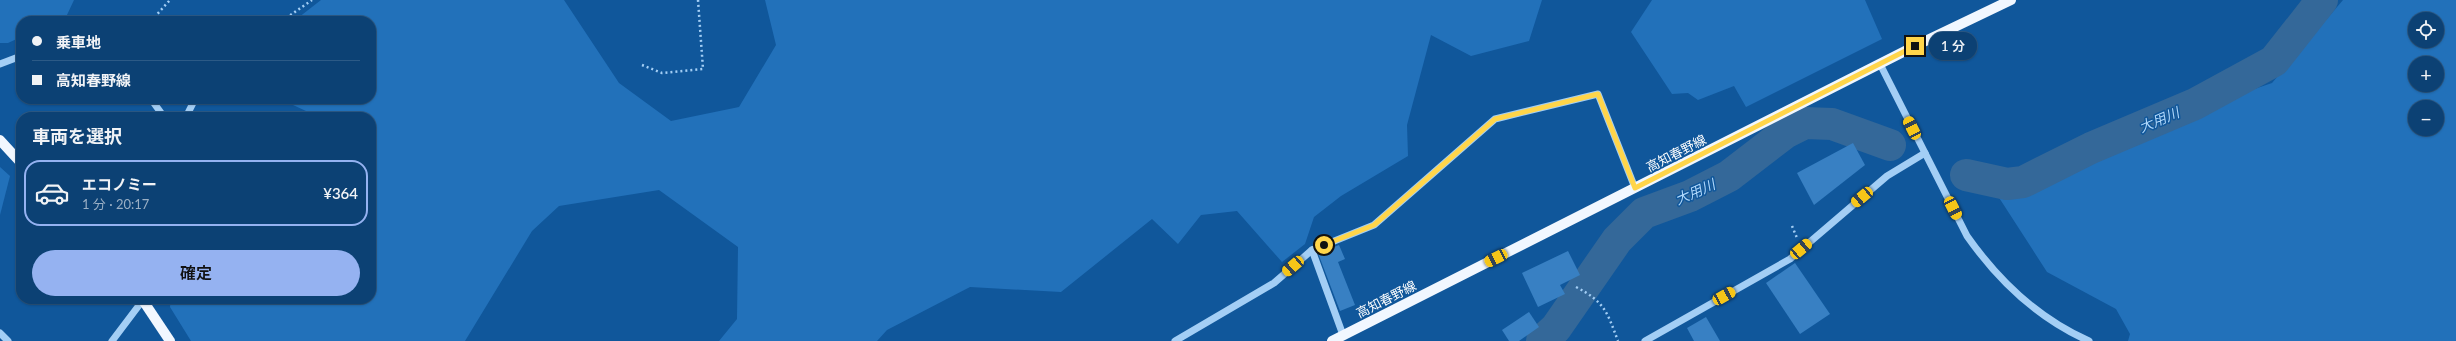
<!DOCTYPE html>
<html lang="ja">
<meta charset="utf-8">
<style>
:root{--surface:#0c4174;--page:#1a4c7c;--text:#f1f3f6;--muted:#9aafc5;--line:#2c5a86;--accent:#95b2f1}
body{margin:0;font-family:Lato,"Noto Sans JP",sans-serif;background:var(--page);color:var(--text);height:100vh;display:flex;flex-direction:column;font-size:15px;white-space:nowrap}
*{box-sizing:border-box;margin:0}
p{font-size:13px;color:var(--muted)}
.icon{flex:none;width:22px;height:22px;fill:none;stroke:currentColor;stroke-width:2;stroke-linecap:round;stroke-linejoin:round}
.map{position:relative;flex:1;overflow:hidden}
.sheet{position:absolute;left:16px;top:112px;width:360px;height:192px;display:flex;flex-direction:column;background:var(--surface);border-radius:16px;box-shadow:0 1px 3px #0004,0 0 0 1px var(--line)}
.sheet>*{flex:none}
.banner{position:absolute;left:16px;top:16px;width:360px;height:88px;border-radius:16px;box-shadow:0 1px 3px #0004,0 0 0 1px var(--line);display:grid;align-content:center;height:88px;padding:0 16px;background:var(--surface)}
.tools{position:absolute;left:2408px;top:12px;display:grid;gap:8px}
.tools a{display:grid;place-items:center;width:36px;height:36px;border-radius:50%;background:var(--surface);box-shadow:0 1px 3px #0004,0 0 0 1px var(--line);font-size:20px}
.end{position:absolute;width:18px;height:18px;margin:-9px;border:5px solid #ffd54a;background:#111;box-shadow:0 0 0 2px #111}
.from{border-radius:50%}
.bubble{position:absolute;height:28px;border-radius:14px;background:var(--surface);box-shadow:0 1px 3px #0004,0 0 0 1px var(--line);font-size:13px;font-weight:600;line-height:28px;text-align:center}
.car{position:absolute;width:12px;height:24px;margin:-12px -6px;border-radius:5px;box-shadow:0 0 3px 1px #0007;background:linear-gradient(#f5c518 24%,#345 0 40%,#f5c518 0 76%,#345 0 86%,#f5c518 0)}
.banner b{display:flex;align-items:center;gap:14px;height:38px;font-size:15px}
.banner b+b{border-top:1px solid var(--line)}
.banner i{width:10px;height:10px;background:var(--text)}
ul{padding:0;list-style:none}
li{display:flex;align-items:center;gap:12px;height:66px;margin:0 8px 6px;padding:0 8px;border:2px solid var(--line);border-radius:16px}
li div{flex:1}
li b{display:block;font-size:15px}
li em{font-style:normal;font-weight:600}
li.on{border-color:var(--accent)}
li>.icon{width:36px;height:36px;stroke-width:1.5}
h2{padding:0 16px;font-size:18px;line-height:48px}
.button{display:flex;gap:8px;margin-top:auto;padding:8px 16px}
.button a{flex:1;height:46px;border-radius:24px;background:var(--accent);color:#111;font-size:16px;font-weight:600;line-height:46px;text-align:center}
.map>svg:first-child{display:block}
.green{fill:#2271ba;fill-rule:evenodd}
.lines{fill:none;stroke-linecap:round;stroke-linejoin:round}
.river{stroke:#346899;stroke-width:32}
.building{fill:#3880c3}
.path{stroke:#a3cef5;stroke-width:2.5;stroke-dasharray:2 3;stroke-linecap:butt}
.minor{stroke:#a3cef5;stroke-width:7}
.major{stroke:#f1f7ff;stroke-width:10}
.route{stroke:#ffd54a;stroke-width:5}
.labels{text-anchor:middle;stroke-width:3;stroke-linejoin:round;paint-order:stroke}
.street-label{font-size:13px;fill:#fff;stroke:#10579b}
.water-label{font-size:14px;font-style:italic;fill:#b0d8fb;stroke:#10579b}
</style>
<div class="map">
<svg width="2456" height="341" viewBox="0 0 2456 341">
<rect width="100%" height="100%" fill="#10579b"/>
<!-- green -->
<g class="green">
<path d="M 0,0 L 74,0 L 66,17 L 57,21 L 21,21 L 21,37 L 8,43 L 0,43 Z"/>
<path d="M 321,0 L 564,0 L 619,83 L 671,121 L 739,107 L 776,45 L 765,0 L 1542,0 L 1529,41 L 1471,56 L 1431,35 L 1407,125 L 1408,156 L 1341,196 L 1314,217 L 1305,244 L 1282,262 L 1237,211 L 1201,215 L 1178,244 L 1152,219 L 1061,292 L 970,287 L 887,330 L 877,341 L 719,341 L 737,319 L 738,247 L 659,190 L 559,206 L 532,231 L 465,341 L 191,341 L 170,307 L 171,299 L 371,299 L 371,117 L 319,117 L 280,99 L 371,99 L 371,21 L 294,21 Z"/>
<path d="M 1652,0 L 1865,0 L 1882,39 L 1746,107 L 1734,86 L 1698,100 L 1688,93 L 1672,94 L 1631,32 Z"/>
<path d="M 2343,0 L 2456,0 L 2456,341 L 2128,341 L 2130,334 L 2116,309 L 2047,272 L 1996,193 L 2068,172 L 2175,116 L 2272,83 ZM 2415,19 L 2437,19 L 2437,41 L 2415,41 ZM 2415,63 L 2437,63 L 2437,85 L 2415,85 ZM 2415,107 L 2437,107 L 2437,129 L 2415,129 Z"/>
<path d="M 0,167 L 10,176 L 0,215 Z"/>
</g>
<g class="lines">
<!-- river -->
<g class="river">
<path d="M 1966,175 L 2007,184 L 2023,182 L 2091,148 L 2195,104 L 2274,61 L 2322,0"/>
<path d="M 1542,341 L 1556,328 L 1617,240 L 1644,213 L 1690,196 L 1729,176 L 1785,133 L 1805,123 L 1832,124 L 1890,145"/>
</g>
</g>
<!-- building -->
<g class="building">
<path d="M 1853,143 L 1865,165 L 1814,205 L 1797,173 Z"/>
<path d="M 1339,245 L 1345,259 L 1338,262 L 1355,305 L 1340,311 L 1318,253 Z"/>
<path d="M 1568,251 L 1580,275 L 1560,285 L 1565,294 L 1538,307 L 1522,273 Z"/>
<path d="M 1795,263 L 1830,314 L 1800,334 L 1766,283 Z"/>
<path d="M 1529,312 L 1539,327 L 1519,341 L 1509,341 L 1502,330 Z"/>
<path d="M 1706,317 L 1720,341 L 1694,341 L 1687,328 Z"/>
</g>
<g class="lines">
<!-- path -->
<g class="path">
<path d="M 151,21 L 170,0"/>
<path d="M 282,21 L 312,0"/>
<path d="M 642,65 L 662,73 L 703,69 L 698,0"/>
<path d="M 1792,226 L 1797,238"/>
<path d="M 1576,287 C 1605,302 1607,312 1618,341"/>
</g>
<!-- minor -->
<g class="minor">
<path d="M 0,64 L 21,56"/>
<path d="M 1880,64 L 1967,236 C 1998,280 2039,319 2089,341"/>
<path d="M 151,99 L 164,117"/>
<path d="M 186,117 L 193,103"/>
<path d="M 0,333 L 8,341"/>
<path d="M 1343,335 L 1312,250 L 1374,225 L 1495,119 L 1598,94 L 1635,188"/>
<path d="M 112,341 L 143,300"/>
<path d="M 1175,341 L 1274,283 L 1312,250"/>
<path d="M 1645,341 L 1790,259 L 1887,176 L 1925,153"/>
</g>
<!-- major -->
<g class="major">
<path d="M 0,140 L 21,163"/>
<path d="M 142,299 L 170,341"/>
<path d="M 1332,341 L 1915,46 L 2011,0"/>
</g>
</g>
<g class="lines">
<!-- route -->
<path class="route" d="M 1324,245 L 1374,225 L 1495,119 L 1598,94 L 1635,188 L 1915,46"/>
</g>
<g class="labels">
<!-- street labels -->
<g class="street-label">
<text transform="translate(1676 153) rotate(-27)" y="5">高知春野線</text>
<text transform="translate(1386 299) rotate(-27)" y="5">高知春野線</text>
</g>
<!-- water labels -->
<g class="water-label">
<text transform="translate(2159 120) rotate(-23)" y="5">大用川</text>
<text transform="translate(1695 192) rotate(-24)" y="5">大用川</text>
</g>
</g>
</svg>
<div class="tools">
<a><svg class="icon" aria-label="locate" viewBox="0 0 24 24"><circle cx="12" cy="12" r="6"/><path d="M12 2v4M12 18v4M2 12h4M18 12h4"/></svg></a>
<a>+</a>
<a>−</a>
</div>
<i class="end from" style="left:1324px;top:245px"></i>
<i class="end" style="left:1915px;top:46px"></i>
<div class="bubble" style="left:1929px;top:32px;width:48px">1 分</div>
<i class="car" style="left:1912px;top:128px;rotate:333deg"></i>
<i class="car" style="left:1862px;top:197px;rotate:230deg"></i>
<i class="car" style="left:1953px;top:208px;rotate:153deg"></i>
<i class="car" style="left:1801px;top:249px;rotate:50deg"></i>
<i class="car" style="left:1496px;top:258px;rotate:243deg"></i>
<i class="car" style="left:1293px;top:266px;rotate:229deg"></i>
<i class="car" style="left:1724px;top:296px;rotate:61deg"></i>
<div class="banner">
<b><i class="from"></i>乗車地</b>
<b><i></i>高知春野線</b>
</div>
<section class="sheet">
<h2>車両を選択</h2>
<ul>
<li class="on"><svg class="icon" aria-label="car" viewBox="0 0 24 24"><path d="M5 17H2v-5l4-1 3-4h7l3 4 3 1v5h-3M9 17h6M6 11h13"/><circle cx="7" cy="17" r="2"/><circle cx="17" cy="17" r="2"/></svg><div><b>エコノミー</b><p>1 分 · 20:17</p></div><em>¥364</em></li>
</ul>
<div class="button"><a>確定</a></div>
</section>
</div>
